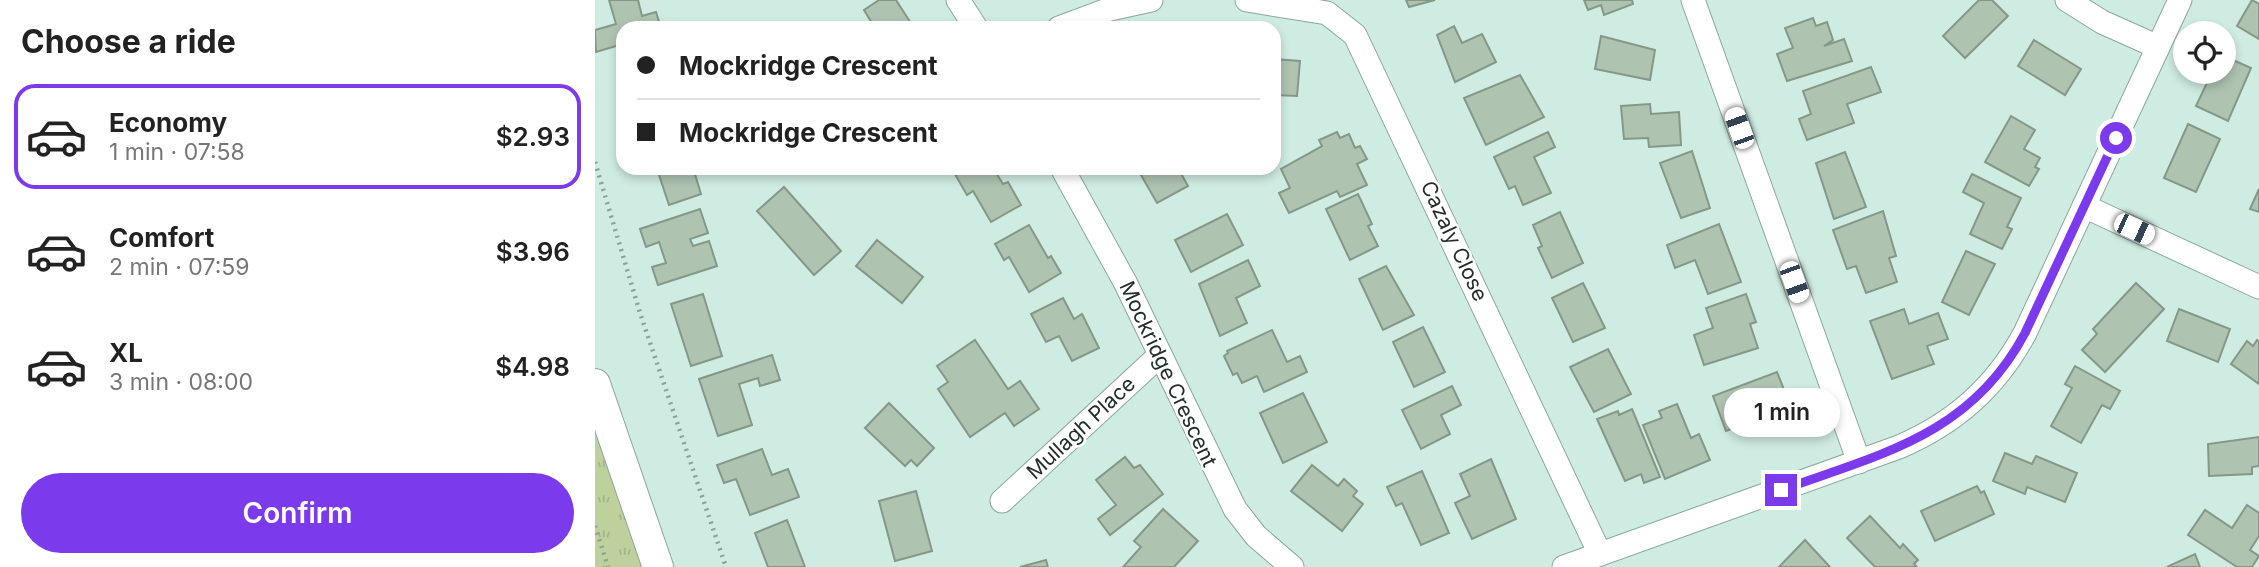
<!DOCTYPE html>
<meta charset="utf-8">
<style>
:root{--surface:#fff;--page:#f2f2f2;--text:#222;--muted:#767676;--line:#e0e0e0;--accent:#7c3aed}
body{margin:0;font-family:Inter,sans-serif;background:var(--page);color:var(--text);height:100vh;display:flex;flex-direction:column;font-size:26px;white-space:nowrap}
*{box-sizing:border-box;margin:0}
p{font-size:23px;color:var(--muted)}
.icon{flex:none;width:38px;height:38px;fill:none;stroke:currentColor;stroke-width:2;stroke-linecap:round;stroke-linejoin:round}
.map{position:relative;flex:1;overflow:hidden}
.sheet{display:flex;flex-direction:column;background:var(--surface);width:595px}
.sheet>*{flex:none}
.banner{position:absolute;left:21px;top:21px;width:665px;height:154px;border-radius:21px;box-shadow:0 4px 10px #0003;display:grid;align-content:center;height:154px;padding:0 21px;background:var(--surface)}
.buttons{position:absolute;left:1578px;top:21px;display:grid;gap:14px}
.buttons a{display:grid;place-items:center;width:63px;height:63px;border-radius:50%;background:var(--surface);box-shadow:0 4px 10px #0003;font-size:35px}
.end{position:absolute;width:32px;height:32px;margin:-16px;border:9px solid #7c3aed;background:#fff;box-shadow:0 0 0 4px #fff}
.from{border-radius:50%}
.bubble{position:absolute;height:49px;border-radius:24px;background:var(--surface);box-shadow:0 4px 10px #0003;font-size:23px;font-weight:600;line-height:49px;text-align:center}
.car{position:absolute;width:21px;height:42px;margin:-21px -10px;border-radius:9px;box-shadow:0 0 5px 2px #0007;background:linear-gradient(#fff 24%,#345 0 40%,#fff 0 76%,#345 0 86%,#fff 0)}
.banner b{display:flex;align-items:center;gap:24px;height:66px;font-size:26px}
.banner b+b{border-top:2px solid var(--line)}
.banner i{width:18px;height:18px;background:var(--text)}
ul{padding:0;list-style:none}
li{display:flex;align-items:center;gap:21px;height:105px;margin:0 14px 10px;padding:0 7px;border:4px solid transparent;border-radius:21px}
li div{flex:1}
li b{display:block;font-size:26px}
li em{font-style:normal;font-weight:600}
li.on{border-color:var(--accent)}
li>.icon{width:63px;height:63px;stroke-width:1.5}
h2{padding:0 21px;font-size:32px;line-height:84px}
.button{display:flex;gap:14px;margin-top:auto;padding:14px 21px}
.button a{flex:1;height:80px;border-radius:42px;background:var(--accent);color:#fff;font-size:28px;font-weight:600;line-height:80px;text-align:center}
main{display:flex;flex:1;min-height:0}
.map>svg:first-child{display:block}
.grass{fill:url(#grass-tufts)}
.building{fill:#afc3b1;stroke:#859887;stroke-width:2}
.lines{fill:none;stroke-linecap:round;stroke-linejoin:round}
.minor-casing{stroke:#8ba69d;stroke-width:25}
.major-casing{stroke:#8ba69d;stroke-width:32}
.path{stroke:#8aa098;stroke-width:4.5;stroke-dasharray:2 5;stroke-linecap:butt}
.minor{stroke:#fff;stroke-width:23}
.major{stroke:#fff;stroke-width:30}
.route{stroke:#7c3aed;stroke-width:9}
.labels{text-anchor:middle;stroke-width:5;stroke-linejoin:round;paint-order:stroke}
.street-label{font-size:21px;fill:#232e2a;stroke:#fff}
</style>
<main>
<section class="sheet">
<h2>Choose a ride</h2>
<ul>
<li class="on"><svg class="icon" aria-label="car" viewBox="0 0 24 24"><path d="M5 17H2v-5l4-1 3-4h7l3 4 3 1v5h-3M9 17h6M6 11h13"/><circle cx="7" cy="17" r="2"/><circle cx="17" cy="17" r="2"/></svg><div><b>Economy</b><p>1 min · 07:58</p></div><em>$2.93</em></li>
<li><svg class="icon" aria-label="car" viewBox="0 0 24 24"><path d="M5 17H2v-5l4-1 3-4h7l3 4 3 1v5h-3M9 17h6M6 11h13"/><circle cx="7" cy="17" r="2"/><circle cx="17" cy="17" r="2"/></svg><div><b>Comfort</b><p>2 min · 07:59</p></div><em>$3.96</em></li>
<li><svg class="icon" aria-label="car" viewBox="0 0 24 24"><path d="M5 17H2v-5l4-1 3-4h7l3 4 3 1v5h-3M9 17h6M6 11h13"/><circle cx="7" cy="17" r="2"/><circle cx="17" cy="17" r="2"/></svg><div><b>XL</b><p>3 min · 08:00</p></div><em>$4.98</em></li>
</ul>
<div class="button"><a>Confirm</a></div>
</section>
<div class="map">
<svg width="1664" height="567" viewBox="0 0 1664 567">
<defs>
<pattern id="grass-tufts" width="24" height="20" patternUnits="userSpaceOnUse" patternTransform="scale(1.75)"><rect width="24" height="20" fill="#bed19d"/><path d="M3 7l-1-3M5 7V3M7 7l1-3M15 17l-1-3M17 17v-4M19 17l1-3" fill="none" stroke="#a3b487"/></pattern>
</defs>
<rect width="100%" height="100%" fill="#cfece2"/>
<!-- grass -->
<path class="grass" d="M 0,382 L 63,567 L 0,567 Z"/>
<!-- building -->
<g class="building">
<path d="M 14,0 L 43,0 L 47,16 L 61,12 L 66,28 L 28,28 L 28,44 L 1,52 L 0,30 L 21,24 Z"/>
<path d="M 284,0 L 301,0 L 319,28 L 280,28 L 269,10 Z"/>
<path d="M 811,0 L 840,0 L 814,7 Z"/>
<path d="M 989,0 L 1037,0 L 1038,4 L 1009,15 L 1006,5 L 993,10 Z"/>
<path d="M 1384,0 L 1397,0 L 1413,16 L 1370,58 L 1348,36 Z"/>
<path d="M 1657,0 L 1664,4 L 1664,39 L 1642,26 Z"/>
<path d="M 1218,18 L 1221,26 L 1232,22 L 1238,40 L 1229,46 L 1249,39 L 1257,61 L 1192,81 L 1182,54 L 1198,48 L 1190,28 Z"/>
<path d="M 859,26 L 867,43 L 887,34 L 901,62 L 860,82 L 842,35 Z"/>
<path d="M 1006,36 L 1060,50 L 1055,80 L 1000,69 Z"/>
<path d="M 1439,40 L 1486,69 L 1470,95 L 1423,66 Z"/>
<path d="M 1629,56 L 1656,68 L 1633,121 L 1601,106 L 1617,72 L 1629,72 Z"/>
<path d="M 679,59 L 705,61 L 702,96 L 680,95 L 679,109 Z"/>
<path d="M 1276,67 L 1286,92 L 1252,104 L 1259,123 L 1212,140 L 1204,119 L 1216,114 L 1208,91 Z"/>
<path d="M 925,75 L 949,117 L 891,145 L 869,98 Z"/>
<path d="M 1055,104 L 1056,114 L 1084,112 L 1086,145 L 1054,147 L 1053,138 L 1029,139 L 1026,106 Z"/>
<path d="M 1416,116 L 1440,130 L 1429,149 L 1445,158 L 1440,167 L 1444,169 L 1434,186 L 1390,162 Z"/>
<path d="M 1593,124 L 1625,139 L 1601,192 L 1569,178 Z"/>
<path d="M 742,132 L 745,138 L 754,134 L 760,148 L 765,146 L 772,159 L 762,164 L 772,185 L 745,197 L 742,191 L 694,213 L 684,193 L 695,188 L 686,169 L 727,146 L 724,140 Z"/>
<path d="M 953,132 L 960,147 L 939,157 L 956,193 L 928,205 L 920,186 L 914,189 L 899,157 Z"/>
<path d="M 1097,151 L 1115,208 L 1086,218 L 1065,163 Z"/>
<path d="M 1250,152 L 1271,207 L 1239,219 L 1221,163 Z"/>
<path d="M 55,168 L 107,168 L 99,171 L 106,194 L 74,205 L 63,172 L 57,174 Z"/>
<path d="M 152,168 L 198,168 L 198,172 L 152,174 Z"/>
<path d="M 398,168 L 408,184 L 413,182 L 426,205 L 396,222 L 378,191 L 372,195 L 357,169 Z"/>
<path d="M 542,168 L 583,168 L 593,186 L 562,203 Z"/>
<path d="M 1377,174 L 1426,198 L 1412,227 L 1417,229 L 1407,249 L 1375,234 L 1389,203 L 1368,192 Z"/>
<path d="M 189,187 L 246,251 L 219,275 L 162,211 Z"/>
<path d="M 1664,189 L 1664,212 L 1655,209 Z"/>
<path d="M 763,194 L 777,224 L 773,226 L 783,246 L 755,260 L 731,209 Z"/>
<path d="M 105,209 L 113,233 L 95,239 L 98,246 L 114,241 L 122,266 L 63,285 L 57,267 L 71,263 L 64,242 L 51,247 L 45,229 Z"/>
<path d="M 1288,211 L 1301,256 L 1294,258 L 1302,282 L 1271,293 L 1261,266 L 1252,269 L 1238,230 Z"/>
<path d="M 965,212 L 988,263 L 957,278 L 943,248 L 947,246 L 938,225 Z"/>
<path d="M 632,214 L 648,245 L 596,272 L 580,240 Z"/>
<path d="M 1124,224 L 1146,282 L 1113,294 L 1100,260 L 1080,268 L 1072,245 Z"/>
<path d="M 434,225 L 453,258 L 456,256 L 466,273 L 434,292 L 414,257 L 409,260 L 400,244 Z"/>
<path d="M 282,240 L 328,277 L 307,303 L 261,266 Z"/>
<path d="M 1371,251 L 1400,264 L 1374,315 L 1347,302 Z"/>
<path d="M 653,260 L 665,286 L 641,298 L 652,323 L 625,336 L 604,284 Z"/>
<path d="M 791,266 L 819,315 L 788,330 L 764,279 Z"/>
<path d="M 988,283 L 1010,328 L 978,342 L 957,298 Z"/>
<path d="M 1541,283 L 1569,309 L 1510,372 L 1487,350 L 1502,334 L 1498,329 Z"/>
<path d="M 108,294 L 127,356 L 96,366 L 76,304 Z"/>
<path d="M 1151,294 L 1161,322 L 1155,324 L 1163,348 L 1109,365 L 1099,335 L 1118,328 L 1111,308 Z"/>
<path d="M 468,298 L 479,319 L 487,314 L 504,348 L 477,361 L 464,336 L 451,342 L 436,314 Z"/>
<path d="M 1309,309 L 1314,324 L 1343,313 L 1353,339 L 1332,346 L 1339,364 L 1297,379 L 1275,321 Z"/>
<path d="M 1584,309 L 1635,329 L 1623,362 L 1572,341 Z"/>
<path d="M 828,327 L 850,372 L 819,387 L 798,342 Z"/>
<path d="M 677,330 L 692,362 L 705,356 L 712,372 L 669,392 L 662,376 L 647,383 L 642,373 L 638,375 L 629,356 L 633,353 L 632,351 Z"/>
<path d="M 380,340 L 413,389 L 425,381 L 444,409 L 419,426 L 410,413 L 375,437 L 343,389 L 353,382 L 342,366 Z"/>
<path d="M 1662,340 L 1664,342 L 1664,384 L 1636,364 L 1652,341 L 1658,346 Z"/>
<path d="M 1013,349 L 1036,394 L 999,412 L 975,367 Z"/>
<path d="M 177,355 L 185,380 L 165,386 L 163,378 L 144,384 L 157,425 L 123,436 L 104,379 Z"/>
<path d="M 1480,366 L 1525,391 L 1515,409 L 1507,405 L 1486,443 L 1456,426 L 1477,388 L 1470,384 Z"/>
<path d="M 1182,372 L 1201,420 L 1183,427 L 1178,413 L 1131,431 L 1118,396 Z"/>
<path d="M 857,386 L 866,405 L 846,415 L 855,434 L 826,449 L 807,410 Z"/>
<path d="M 708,393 L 732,442 L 688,463 L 665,413 Z"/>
<path d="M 294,403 L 339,448 L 322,466 L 316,460 L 310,466 L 270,428 Z"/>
<path d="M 1082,404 L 1096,438 L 1104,434 L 1115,460 L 1070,479 L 1048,425 L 1067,418 L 1064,411 Z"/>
<path d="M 1037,409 L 1065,477 L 1049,483 L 1046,474 L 1030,481 L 1002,419 L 1023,411 L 1024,415 Z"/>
<path d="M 1664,437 L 1664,466 L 1657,467 L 1657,474 L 1614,476 L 1613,444 Z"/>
<path d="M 167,449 L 177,475 L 193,469 L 204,497 L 155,515 L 141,479 L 129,483 L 122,465 Z"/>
<path d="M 1410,453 L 1437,464 L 1441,456 L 1482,473 L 1470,502 L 1432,487 L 1430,494 L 1398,481 Z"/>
<path d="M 530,457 L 539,468 L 545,465 L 568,494 L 515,535 L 503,519 L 521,505 L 501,480 Z"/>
<path d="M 896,459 L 921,519 L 877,539 L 860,503 L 875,496 L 865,474 Z"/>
<path d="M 717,465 L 743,486 L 749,479 L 762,491 L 758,496 L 768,504 L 747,531 L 696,491 Z"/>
<path d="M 827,471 L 854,533 L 826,545 L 807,503 L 801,506 L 792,487 Z"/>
<path d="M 1382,486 L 1386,493 L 1389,491 L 1399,514 L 1340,541 L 1326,511 Z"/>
<path d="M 321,491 L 337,551 L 300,561 L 284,501 Z"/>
<path d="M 1652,505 L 1664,513 L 1664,536 L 1655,550 L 1664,556 L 1657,567 L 1642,567 L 1593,535 L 1610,510 L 1637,528 Z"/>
<path d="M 568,509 L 603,541 L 579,567 L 528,567 L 546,547 L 539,541 Z"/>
<path d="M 1275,516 L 1305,548 L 1308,544 L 1323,560 L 1319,564 L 1322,567 L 1280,567 L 1252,538 Z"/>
<path d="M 192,520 L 210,567 L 173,567 L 160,533 Z"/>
<path d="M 1210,540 L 1235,567 L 1184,567 Z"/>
<path d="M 1600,554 L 1605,567 L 1572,567 Z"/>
<path d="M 451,560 L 453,567 L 425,567 Z"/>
</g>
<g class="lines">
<!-- minor casing -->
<g class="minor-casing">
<g id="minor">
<path d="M 363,0 L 381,28"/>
<path d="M 652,0 L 732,13 L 760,35 L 1005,554"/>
<path d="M 1098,0 L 1264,462"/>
<path d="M 1472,0 L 1507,22 L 1563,47"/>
<path d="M 464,28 L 515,9 L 556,0"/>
<path d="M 467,168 L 530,282 L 640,509 L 661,536 L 697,567"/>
<path d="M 1489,206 L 1664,287"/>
<path d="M 407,501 L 565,355"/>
<path d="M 969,567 L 1304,447 C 1360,423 1401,387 1430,333 L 1585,0"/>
</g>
</g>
<!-- major casing -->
<g class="major-casing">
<path id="major" d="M 0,384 L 63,567"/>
</g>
<!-- path -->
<g class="path">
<path d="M 0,162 L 45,313 L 131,567"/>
<path d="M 0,526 L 13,567"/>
</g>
<!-- minor -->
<use href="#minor" class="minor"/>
<!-- major -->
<use href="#major" class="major"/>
</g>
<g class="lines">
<!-- route -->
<path class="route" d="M 1186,490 C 1286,454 1376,435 1430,333 L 1521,138"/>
</g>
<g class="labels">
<!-- street labels -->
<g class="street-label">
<text transform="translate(859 241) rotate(65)" y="7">Cazaly Close</text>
<text transform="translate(573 374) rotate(65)" y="7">Mockridge Crescent</text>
<text transform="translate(486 428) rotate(-43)" y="7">Mullagh Place</text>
</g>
</g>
</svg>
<div class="buttons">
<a><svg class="icon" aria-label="locate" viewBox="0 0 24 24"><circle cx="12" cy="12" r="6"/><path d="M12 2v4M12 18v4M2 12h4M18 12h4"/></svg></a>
</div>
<i class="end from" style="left:1521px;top:138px"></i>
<i class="end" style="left:1186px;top:490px"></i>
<div class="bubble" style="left:1129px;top:388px;width:116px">1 min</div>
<i class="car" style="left:1144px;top:128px;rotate:340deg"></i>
<i class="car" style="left:1539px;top:229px;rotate:115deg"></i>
<i class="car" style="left:1199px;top:282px;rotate:160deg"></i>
<div class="banner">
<b><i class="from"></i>Mockridge Crescent</b>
<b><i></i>Mockridge Crescent</b>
</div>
</div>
</main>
